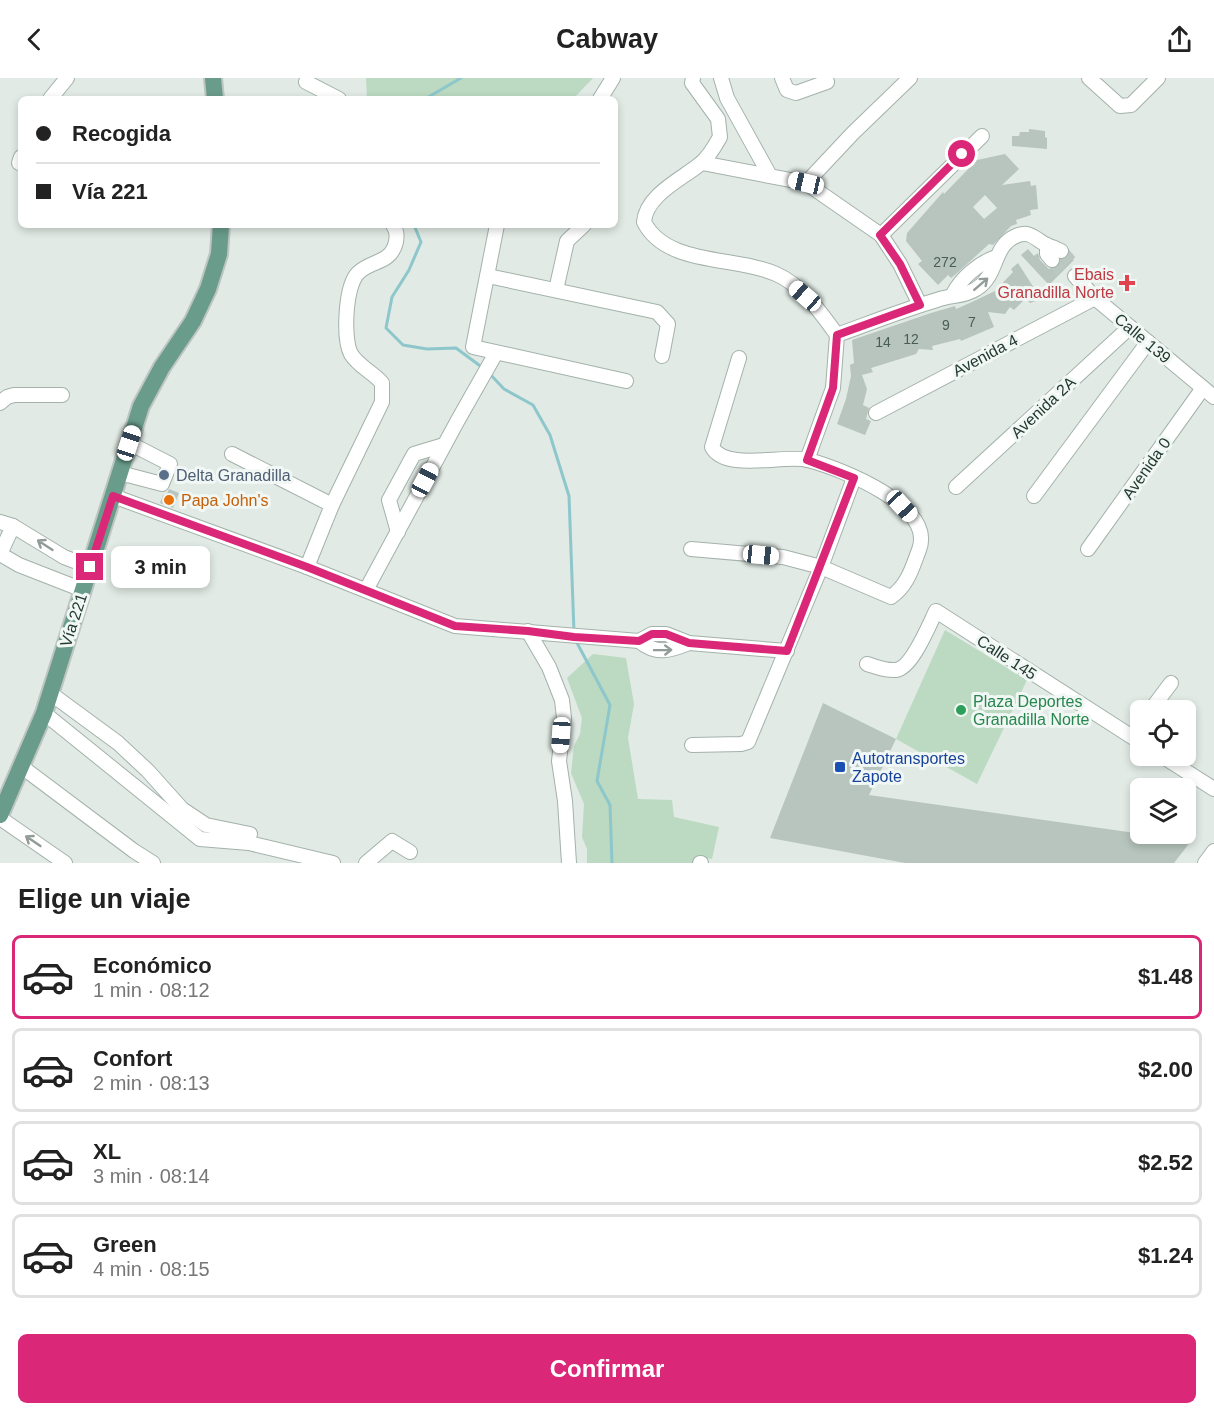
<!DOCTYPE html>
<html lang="es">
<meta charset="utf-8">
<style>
:root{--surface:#fff;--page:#f2f2f2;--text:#222;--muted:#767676;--line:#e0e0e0;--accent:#db2777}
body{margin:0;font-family:Arial,sans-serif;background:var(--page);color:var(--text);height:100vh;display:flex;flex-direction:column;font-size:22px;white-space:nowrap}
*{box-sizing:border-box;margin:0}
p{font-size:20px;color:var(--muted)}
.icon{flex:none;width:33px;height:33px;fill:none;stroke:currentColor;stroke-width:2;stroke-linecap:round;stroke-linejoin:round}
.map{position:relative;height:785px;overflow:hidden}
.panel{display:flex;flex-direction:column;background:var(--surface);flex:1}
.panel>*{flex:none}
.guide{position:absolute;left:18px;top:18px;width:600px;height:132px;border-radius:9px;box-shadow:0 3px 9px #0003;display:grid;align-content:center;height:132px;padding:0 18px;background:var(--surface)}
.buttons{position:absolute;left:1130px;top:622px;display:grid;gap:12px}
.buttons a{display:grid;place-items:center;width:66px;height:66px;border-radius:9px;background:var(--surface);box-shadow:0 3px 9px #0003;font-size:30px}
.end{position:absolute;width:27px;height:27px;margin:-14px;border:8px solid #db2777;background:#fff;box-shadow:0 0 0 3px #fff}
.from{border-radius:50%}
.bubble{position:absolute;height:42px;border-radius:9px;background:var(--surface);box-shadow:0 3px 9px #0003;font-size:20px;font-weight:700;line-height:42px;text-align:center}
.car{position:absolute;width:18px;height:36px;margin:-18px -9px;border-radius:8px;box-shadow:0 0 4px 2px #0007;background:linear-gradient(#fff 24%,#345 0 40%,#fff 0 76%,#345 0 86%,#fff 0)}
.guide b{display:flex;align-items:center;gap:21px;height:57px;font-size:22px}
.guide b+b{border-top:2px solid var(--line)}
.guide i{width:15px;height:15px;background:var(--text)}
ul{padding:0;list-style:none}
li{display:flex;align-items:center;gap:18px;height:84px;margin:0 12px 9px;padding:0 6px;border:3px solid var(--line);border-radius:9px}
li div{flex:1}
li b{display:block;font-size:22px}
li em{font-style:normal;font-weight:700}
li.current{border-color:var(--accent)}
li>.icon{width:54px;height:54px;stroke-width:1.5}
h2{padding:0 18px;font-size:27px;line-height:72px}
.action{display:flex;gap:12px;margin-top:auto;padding:12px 18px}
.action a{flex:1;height:69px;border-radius:9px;background:var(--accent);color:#fff;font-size:24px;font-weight:700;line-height:69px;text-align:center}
header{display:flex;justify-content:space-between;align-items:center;height:78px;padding:0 18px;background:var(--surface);font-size:27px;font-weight:700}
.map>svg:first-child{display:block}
.green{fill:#bbdac1}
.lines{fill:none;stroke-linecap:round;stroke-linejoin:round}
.stream{stroke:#8dc7cb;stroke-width:3}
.building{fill:#b7c5be;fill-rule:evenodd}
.minor-tunnel{stroke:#bbc7c1;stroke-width:14;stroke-dasharray:14 7;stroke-linecap:butt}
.minor-casing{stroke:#a4b2ab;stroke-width:16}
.major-casing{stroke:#bdc4c1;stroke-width:20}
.minor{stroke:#fff;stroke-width:14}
.major{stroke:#699c8b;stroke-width:16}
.oneway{stroke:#919c98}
.route{stroke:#db2777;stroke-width:8}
.health-dot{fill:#e0444e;stroke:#f1f7f4;stroke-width:2}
.service-dot{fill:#5c6f8a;stroke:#f1f7f4;stroke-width:2}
.food-dot{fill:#e8710a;stroke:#f1f7f4;stroke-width:2}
.leisure-dot{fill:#2e9e5b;stroke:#f1f7f4;stroke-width:2}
.transit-dot{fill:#1a4fb4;stroke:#f1f7f4;stroke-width:2}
.labels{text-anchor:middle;stroke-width:6;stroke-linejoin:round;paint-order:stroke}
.number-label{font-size:14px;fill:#485d54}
.health-label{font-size:16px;fill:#be3a42;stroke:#f1f7f4;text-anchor:end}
.street-label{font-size:16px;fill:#233a31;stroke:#f1f7f4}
.service-label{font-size:16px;fill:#4e5e75;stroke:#f1f7f4;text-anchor:start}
.food-label{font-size:16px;fill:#c56008;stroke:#f1f7f4;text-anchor:start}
.leisure-label{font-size:16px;fill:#27864d;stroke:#f1f7f4;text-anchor:start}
.transit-label{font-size:16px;fill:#164399;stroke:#f1f7f4;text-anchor:start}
</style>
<header><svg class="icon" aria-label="back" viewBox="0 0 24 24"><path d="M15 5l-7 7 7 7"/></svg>Cabway<svg class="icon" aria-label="share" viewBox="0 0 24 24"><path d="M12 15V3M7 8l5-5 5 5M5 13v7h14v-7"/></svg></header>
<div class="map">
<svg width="1214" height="785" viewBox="0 0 1214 785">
<rect width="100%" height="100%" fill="#e1eae5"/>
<!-- green -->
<g class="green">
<path d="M 366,0 L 593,0 L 573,21 L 367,21 Z"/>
<path d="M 945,552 L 1027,602 L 977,706 L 896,661 Z"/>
<path d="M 593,576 L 626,580 L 634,626 L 628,660 L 638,721 L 672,722 L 674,739 L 719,749 L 712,781 L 696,779 L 695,785 L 587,785 L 587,771 L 582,759 L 584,726 L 571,695 L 574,668 L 580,656 L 582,640 L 567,600 Z"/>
</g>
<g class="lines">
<!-- stream -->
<g class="stream">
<path d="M 425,21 L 461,0"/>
<path d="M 414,147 L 421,164 L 409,192 L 392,219 L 386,250 L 403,267 L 427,271 L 456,270 L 483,290"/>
<path d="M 488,294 L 504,311 L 533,327 L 550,357 L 569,418 L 574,554"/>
<path d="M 576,563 L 610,627 L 597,703 L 610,727 L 612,785"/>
</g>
</g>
<!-- building -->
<g class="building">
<path d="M 1029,51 L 1045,53 L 1045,59 L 1047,60 L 1047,71 L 1012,68 L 1012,58 L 1019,58 L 1020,54 L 1029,54 Z"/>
<path d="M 1005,76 L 1019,91 L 1002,107 L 1030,103 L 1031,108 L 1036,107 L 1038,131 L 1030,132 L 1031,137 L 1016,142 L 1017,146 L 1011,148 L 993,167 L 989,166 L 956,196 L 951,200 L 948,197 L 938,207 L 918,186 L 922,183 L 906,163 L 907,155 L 943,114 L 944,116 L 977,82 ZM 985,117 L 997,130 L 984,141 L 973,129 Z"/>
<path d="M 1028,171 L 1034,178 L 1038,175 L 1040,182 L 1049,191 L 1057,189 L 1061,182 L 1069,177 L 1074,182 L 1049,207 L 1021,177 Z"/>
<path d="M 1018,185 L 1041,221 L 1030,225 L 1026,220 L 1014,232 L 1010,229 L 1005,236 L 988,234 L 994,249 L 961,263 L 960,261 L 932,268 L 933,272 L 919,271 L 916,276 L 871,290 L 873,294 L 862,297 L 867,311 L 863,327 L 869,330 L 866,341 L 871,343 L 865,357 L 837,346 L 846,321 L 851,298 L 850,287 L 854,285 L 852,262 L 931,235 L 955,228 L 956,231 L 972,224 L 995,213 L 1013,194 L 1011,191 Z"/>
<path d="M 169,411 L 179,415 L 173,430 L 160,425 L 163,417 L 166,418 Z"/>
<path d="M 823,625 L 896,661 L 869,717 L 1191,763 L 1174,785 L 905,785 L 770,760 Z"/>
</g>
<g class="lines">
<!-- minor-tunnel -->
<g class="minor-tunnel">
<path d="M 1061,173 L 1071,185"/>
<path d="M 1052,182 L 1062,193"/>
</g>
<!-- minor casing -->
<g class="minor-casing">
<g id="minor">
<path d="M 693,0 L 692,5 L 718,41 L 720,59 C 715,68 708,80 700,86 C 682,101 646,117 644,144 C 666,188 736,178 776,196 C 802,207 821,235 837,257"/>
<path d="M 721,0 L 727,20 L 769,96"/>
<path d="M 782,0 L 787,12 L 796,15 L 827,4"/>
<path d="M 1089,0 L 1120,28 L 1131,27 L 1158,0"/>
<path d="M 306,4 L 339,21"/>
<path d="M 50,21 L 67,0"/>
<path d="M 600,21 L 613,0"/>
<path d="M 19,85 L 21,79"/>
<path d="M 702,85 L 806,105 L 881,157 L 900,186 L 920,227"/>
<path d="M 806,105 L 853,55 L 910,0"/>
<path d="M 497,147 L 473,269 L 626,303"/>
<path d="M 881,157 L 982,58"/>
<path d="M 1047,167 L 1047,176 L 1052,182"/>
<path d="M 488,198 L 657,234 L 668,246 L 662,278"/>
<path d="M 1075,198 L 1095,220 L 1214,319"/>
<path d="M 556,212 L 567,163 L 584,147"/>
<path d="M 953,216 C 961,200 979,185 996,179"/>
<path d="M 0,325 L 7,319 L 14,317 L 62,317"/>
<path d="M 876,335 L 1095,220"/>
<path d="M 232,376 L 332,427"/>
<path d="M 807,382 L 833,310 L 837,257 C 870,245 903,232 937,222 C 950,217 964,219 976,211 C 999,197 992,168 1016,158 C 1031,151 1036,163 1049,168 C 1054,169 1056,170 1061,173"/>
<path d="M 120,395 L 162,406 L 170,386 L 129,365"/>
<path d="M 956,409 L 1130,249"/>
<path d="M 113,418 L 307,489 L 455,548 L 639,563"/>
<path d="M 1034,418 L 1148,264"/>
<path d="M 0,444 L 13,448 L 64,479 L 90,489"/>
<path d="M 398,454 L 389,422 L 414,376 L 444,367"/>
<path d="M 691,471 L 783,479 L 821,489 L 891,519 C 908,507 912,490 919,472 C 936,428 842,391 808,382 C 785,376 725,394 712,369 L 739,280"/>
<path d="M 1088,471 L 1203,310"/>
<path d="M 0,476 L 19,487 L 83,512"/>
<path d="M 0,476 L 13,448"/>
<path d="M 307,489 L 332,427 L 382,324 L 382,305 C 373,294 359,289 351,276 C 343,261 345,208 358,195 C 371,182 391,186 396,164 C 397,157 397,153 393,147"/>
<path d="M 366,512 L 458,342 L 496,275"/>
<path d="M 528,553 L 549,589 L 562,622 L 564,640 L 559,683 L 565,723 L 569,785"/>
<path d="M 639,563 L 652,556 L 666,556 L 689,565 L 787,573"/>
<path d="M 639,563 C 656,577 670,573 689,565"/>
<path d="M 867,586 C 877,589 886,593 896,592 C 912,590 929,547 936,533 L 1140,664"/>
<path d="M 50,615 L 118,665 L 148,693 L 182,731 L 206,747 L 250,756"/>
<path d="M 1150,633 L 1171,605"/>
<path d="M 44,635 L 200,761 L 249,765 L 333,785"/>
<path d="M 692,667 L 741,666 L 748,664 L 821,489 L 854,400"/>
<path d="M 1162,678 L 1214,711"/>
<path d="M 22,689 L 134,773 L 153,785"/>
<path d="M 0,740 L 65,785"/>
<path d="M 366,785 L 392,763 L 410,774"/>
<path d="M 700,785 L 701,785"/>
<path d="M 1205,785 L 1214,773"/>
</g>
</g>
<!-- major casing -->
<g class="major-casing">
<g id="major">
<path d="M 213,0 L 215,21"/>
<path d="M 0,737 L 44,635 L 141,328 L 162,289 L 193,243 L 208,211 L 219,176 L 221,147"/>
</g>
</g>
<!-- minor -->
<use href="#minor" class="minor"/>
<!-- major -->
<use href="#major" class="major"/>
</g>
<!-- one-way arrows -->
<defs><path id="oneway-shaft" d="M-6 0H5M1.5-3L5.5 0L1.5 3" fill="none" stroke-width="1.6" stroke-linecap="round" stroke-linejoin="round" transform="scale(1.5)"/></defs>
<g class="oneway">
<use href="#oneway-shaft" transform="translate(981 206) rotate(-41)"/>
<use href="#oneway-shaft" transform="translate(45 467) rotate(-147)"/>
<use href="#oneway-shaft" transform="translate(663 572) rotate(-1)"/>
<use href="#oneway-shaft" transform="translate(33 763) rotate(-146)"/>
</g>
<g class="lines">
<!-- route -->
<path class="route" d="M 90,489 L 113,418 L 307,489 L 455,548 L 528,553 L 574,559 L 639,563 L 652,556 L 666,556 L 689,565 L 787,573 L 854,400 L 807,382 L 833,310 L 837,257 L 920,227 L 900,186 L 880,157 L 962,76"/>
</g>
<!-- markers -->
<path class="health-dot" d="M1124 196h6v6h6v6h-6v6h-6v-6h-6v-6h6z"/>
<circle class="service-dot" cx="164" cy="397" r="6"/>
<circle class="food-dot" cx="169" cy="422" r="6"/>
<circle class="leisure-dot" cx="961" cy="632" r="6"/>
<rect class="transit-dot" x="834" y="683" width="12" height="12" rx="3"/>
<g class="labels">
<!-- number labels -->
<g class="number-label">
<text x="945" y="189">272</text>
<text x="972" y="249">7</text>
<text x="946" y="252">9</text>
<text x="911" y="266">12</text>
<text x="883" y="269">14</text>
</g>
<!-- health labels -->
<g class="health-label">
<text x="1114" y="202">Ebais<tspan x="1114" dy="18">Granadilla Norte</tspan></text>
</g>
<!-- street labels -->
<g class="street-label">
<text transform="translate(1143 260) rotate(40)" y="6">Calle 139</text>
<text transform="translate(985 277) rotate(-28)" y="6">Avenida 4</text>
<text transform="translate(1043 329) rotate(-43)" y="6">Avenida 2A</text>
<text transform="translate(1146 390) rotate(-55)" y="6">Avenida 0</text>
<text transform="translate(73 542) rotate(-72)" y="6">Vía 221</text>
<text transform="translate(1007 579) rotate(33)" y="6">Calle 145</text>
</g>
<!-- service labels -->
<g class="service-label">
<text x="176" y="403">Delta Granadilla</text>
</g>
<!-- food labels -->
<g class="food-label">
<text x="181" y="428">Papa John's</text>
</g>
<!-- leisure labels -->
<g class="leisure-label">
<text x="973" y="629">Plaza Deportes<tspan x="973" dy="18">Granadilla Norte</tspan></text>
</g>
<!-- transit labels -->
<g class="transit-label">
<text x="852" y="686">Autotransportes<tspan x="852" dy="18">Zapote</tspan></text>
</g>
</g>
</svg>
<div class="buttons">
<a><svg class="icon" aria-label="locate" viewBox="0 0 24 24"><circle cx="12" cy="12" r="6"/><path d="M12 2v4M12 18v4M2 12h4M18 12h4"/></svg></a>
<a><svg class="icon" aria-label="layers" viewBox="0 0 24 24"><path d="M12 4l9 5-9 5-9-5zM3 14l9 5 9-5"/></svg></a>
</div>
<i class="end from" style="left:962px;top:76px"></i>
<i class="end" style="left:90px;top:489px"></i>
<div class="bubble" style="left:111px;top:468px;width:99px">3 min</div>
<i class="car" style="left:806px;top:105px;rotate:283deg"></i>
<i class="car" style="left:805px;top:218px;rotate:311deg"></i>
<i class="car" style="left:129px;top:365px;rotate:18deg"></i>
<i class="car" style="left:425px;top:402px;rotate:28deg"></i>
<i class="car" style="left:902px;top:428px;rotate:137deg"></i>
<i class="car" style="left:761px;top:477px;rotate:96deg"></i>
<i class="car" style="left:561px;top:657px;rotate:184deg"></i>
<div class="guide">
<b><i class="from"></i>Recogida</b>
<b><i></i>Vía 221</b>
</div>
</div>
<section class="panel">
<h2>Elige un viaje</h2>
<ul>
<li class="current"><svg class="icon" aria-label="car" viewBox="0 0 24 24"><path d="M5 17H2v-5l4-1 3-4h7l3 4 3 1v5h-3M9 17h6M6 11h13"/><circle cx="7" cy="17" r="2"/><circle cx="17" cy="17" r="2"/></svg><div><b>Económico</b><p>1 min · 08:12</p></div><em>$1.48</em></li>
<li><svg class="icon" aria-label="car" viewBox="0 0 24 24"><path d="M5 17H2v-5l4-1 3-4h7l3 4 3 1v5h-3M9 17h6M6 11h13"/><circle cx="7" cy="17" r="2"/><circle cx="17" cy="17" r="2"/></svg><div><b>Confort</b><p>2 min · 08:13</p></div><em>$2.00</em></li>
<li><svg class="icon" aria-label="car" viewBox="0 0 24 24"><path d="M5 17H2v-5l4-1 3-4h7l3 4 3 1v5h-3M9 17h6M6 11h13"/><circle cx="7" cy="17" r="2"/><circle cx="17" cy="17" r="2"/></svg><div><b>XL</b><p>3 min · 08:14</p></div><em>$2.52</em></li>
<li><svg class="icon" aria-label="car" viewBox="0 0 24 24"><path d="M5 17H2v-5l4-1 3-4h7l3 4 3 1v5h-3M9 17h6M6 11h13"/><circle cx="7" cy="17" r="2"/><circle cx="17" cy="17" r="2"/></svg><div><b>Green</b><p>4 min · 08:15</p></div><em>$1.24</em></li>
</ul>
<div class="action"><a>Confirmar</a></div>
</section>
